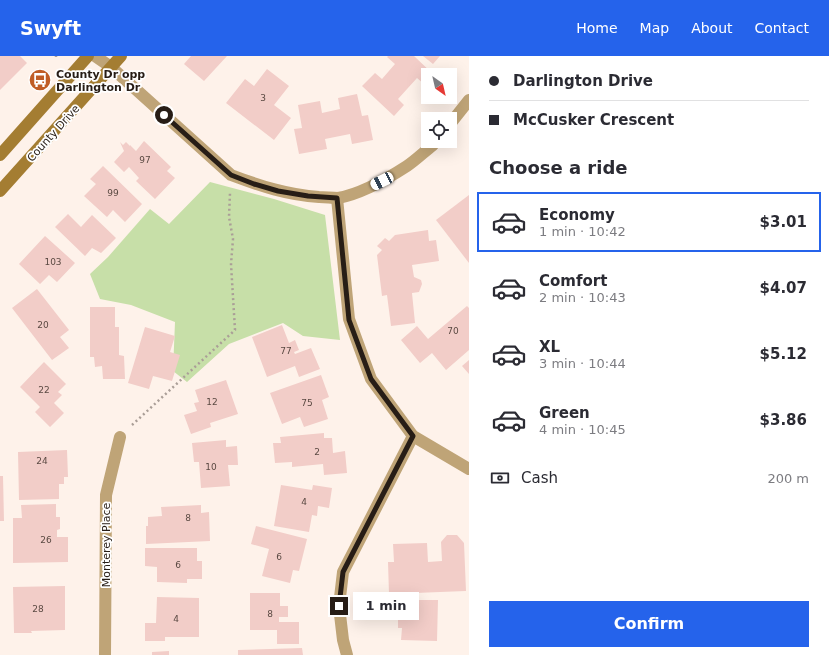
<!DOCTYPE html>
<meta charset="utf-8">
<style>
:root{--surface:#fff;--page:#f2f2f3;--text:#2b2b33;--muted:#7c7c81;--line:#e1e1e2;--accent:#2563eb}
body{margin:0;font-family:"DejaVu Sans",sans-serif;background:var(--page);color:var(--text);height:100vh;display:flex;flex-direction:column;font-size:15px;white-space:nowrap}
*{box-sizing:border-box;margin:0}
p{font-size:13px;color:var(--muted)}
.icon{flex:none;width:22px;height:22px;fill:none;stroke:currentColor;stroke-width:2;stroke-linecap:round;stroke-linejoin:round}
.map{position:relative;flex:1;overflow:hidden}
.panel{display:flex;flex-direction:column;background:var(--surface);width:360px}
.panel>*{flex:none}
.guide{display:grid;align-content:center;height:88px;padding:0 20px;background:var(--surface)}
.needle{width:26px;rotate:146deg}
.fabs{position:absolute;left:421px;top:12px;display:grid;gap:8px}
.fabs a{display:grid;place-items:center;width:36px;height:36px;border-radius:0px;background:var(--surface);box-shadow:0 4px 16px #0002;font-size:20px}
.end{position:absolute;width:18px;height:18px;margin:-9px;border:5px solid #271d16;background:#fff;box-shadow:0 0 0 2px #fff}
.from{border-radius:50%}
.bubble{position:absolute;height:28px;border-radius:0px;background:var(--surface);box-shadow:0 4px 16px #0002;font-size:13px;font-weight:700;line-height:28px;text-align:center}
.car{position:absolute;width:12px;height:24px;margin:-12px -6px;border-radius:5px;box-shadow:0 0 3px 1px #0007;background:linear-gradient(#fff 24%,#345 0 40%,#fff 0 76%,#345 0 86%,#fff 0)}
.guide b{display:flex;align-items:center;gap:14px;height:38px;font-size:15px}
.guide b+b{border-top:1px solid var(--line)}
.guide i{width:10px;height:10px;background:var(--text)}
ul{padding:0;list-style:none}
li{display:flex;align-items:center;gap:12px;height:60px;margin:0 8px 6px;padding:0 12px;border:2px solid transparent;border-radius:0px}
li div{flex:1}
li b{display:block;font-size:15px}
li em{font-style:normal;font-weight:700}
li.selected{border-color:var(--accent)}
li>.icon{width:36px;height:36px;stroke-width:1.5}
h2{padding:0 20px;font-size:18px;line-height:48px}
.pay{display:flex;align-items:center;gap:10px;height:44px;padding:0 20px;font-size:15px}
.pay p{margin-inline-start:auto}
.cta{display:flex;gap:8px;margin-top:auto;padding:8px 20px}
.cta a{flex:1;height:46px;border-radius:0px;background:var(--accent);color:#fff;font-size:16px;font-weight:700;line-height:46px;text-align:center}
header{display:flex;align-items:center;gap:24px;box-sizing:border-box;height:56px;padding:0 20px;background:var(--accent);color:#fff}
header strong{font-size:19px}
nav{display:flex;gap:22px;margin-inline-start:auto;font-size:14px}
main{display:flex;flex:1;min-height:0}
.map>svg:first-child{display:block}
.green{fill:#c7dfa8}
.building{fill:#f2cdc8}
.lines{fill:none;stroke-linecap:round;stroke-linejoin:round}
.path{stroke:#aa9e97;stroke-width:2.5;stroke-dasharray:2 3;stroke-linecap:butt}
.minor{stroke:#bfa477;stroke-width:12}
.secondary{stroke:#a47d32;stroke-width:12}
.route{stroke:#271d16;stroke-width:5}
.labels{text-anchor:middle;stroke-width:3.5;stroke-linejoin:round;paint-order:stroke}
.number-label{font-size:9px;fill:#5a4942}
.poi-label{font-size:11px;font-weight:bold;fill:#271d16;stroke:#fff;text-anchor:start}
.street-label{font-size:11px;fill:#271d16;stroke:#fff}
</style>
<header>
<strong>Swyft</strong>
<nav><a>Home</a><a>Map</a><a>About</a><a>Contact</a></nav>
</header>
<main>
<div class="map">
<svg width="469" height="599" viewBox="0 0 469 599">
<rect width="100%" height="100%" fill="#fef2ea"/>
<!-- green -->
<path class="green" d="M 210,126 L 274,143 L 325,159 L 340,284 L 303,280 L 283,267 L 229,288 L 187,326 L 173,315 L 175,266 L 131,249 L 100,243 L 90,218 L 108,201 L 150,153 L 169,168 Z"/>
<!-- building -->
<g class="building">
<path d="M 0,0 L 20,0 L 27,7 L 0,34 Z"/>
<path d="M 191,0 L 227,0 L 204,25 L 184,8 Z"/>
<path d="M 388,0 L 414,0 L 434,19 L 428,19 L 428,24 L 424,28 L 417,22 L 398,43 L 404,49 L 394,60 L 362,30 L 375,17 L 382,23 L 395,8 L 387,1 Z"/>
<path d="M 423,0 L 440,0 L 433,8 Z"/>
<path d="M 267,13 L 289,30 L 274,49 L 291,62 L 274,84 L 226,47 L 245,23 L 254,30 Z"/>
<path d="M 357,38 L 362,60 L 368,59 L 373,84 L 352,88 L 350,78 L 325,83 L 327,93 L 299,98 L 294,73 L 302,72 L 298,49 L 320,45 L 322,57 L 340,53 L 338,42 Z"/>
<path d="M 144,85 L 171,111 L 167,115 L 175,122 L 155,143 L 136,125 L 139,122 L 129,111 L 124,116 L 114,106 L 124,95 L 120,86 L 123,89 L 126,86 L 130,90 L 130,89 L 136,95 Z"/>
<path d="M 103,110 L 142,148 L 125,166 L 113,154 L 107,161 L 84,140 L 96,128 L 90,123 Z"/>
<path d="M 469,139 L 469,207 L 436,164 Z"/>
<path d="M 68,158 L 81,171 L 92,159 L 116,182 L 101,197 L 92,192 L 85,200 L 55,171 Z"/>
<path d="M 428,174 L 429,185 L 436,184 L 439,205 L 412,209 L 414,221 L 421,224 L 422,228 L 419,236 L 412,237 L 415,267 L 391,270 L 387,239 L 382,240 L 377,199 L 382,194 L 377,190 L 385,182 L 389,185 L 395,179 Z"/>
<path d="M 45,180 L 75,207 L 57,226 L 49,219 L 40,228 L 19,208 Z"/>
<path d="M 37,233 L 69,274 L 60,281 L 69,292 L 52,304 L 12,252 Z"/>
<path d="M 467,250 L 469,252 L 469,294 L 446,314 L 432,297 L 420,307 L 401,284 L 417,270 L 428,283 Z"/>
<path d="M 90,251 L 115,251 L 115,271 L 119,271 L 119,299 L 124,300 L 125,323 L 103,323 L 102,310 L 95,311 L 94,301 L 90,301 Z"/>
<path d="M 282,269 L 289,287 L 295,284 L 299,294 L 294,296 L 295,298 L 311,292 L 320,313 L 299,321 L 295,310 L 267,321 L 252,281 Z"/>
<path d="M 145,271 L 175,280 L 170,296 L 180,299 L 172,325 L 153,320 L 149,333 L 128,327 Z"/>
<path d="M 469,304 L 469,318 L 462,310 Z"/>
<path d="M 44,306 L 66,328 L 58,336 L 62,339 L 54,347 L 64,357 L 50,371 L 35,356 L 40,351 L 20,331 Z"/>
<path d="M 321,319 L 329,341 L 322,344 L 328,363 L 304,371 L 300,361 L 282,368 L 270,337 Z"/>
<path d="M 226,324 L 238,358 L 210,367 L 211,371 L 191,378 L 184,359 L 197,355 L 194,347 L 199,346 L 195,334 Z"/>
<path d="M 324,377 L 324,382 L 332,382 L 333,397 L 345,395 L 347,417 L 324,419 L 323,408 L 292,411 L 292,406 L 275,407 L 273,387 L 281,387 L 280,381 Z"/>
<path d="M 226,384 L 226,391 L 237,390 L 238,409 L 228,409 L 230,430 L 201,432 L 199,406 L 194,406 L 192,387 Z"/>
<path d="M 67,394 L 68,421 L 64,421 L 64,428 L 59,428 L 59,443 L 19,444 L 18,396 Z"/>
<path d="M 0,420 L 3,420 L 4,465 L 0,465 Z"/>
<path d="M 281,429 L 312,434 L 313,429 L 332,432 L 329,452 L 318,450 L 317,460 L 312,459 L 309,476 L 274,470 Z"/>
<path d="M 56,448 L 56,461 L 60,461 L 60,473 L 57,474 L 57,481 L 68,481 L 68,506 L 13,507 L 13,462 L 22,462 L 21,449 Z"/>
<path d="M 201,449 L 201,457 L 209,456 L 210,485 L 146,488 L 146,470 L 148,470 L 148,461 L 162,460 L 161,451 Z"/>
<path d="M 256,470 L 307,483 L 299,515 L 293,514 L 290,527 L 262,520 L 269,493 L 251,488 Z"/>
<path d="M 447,479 L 457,479 L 464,487 L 466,535 L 389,538 L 388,506 L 394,506 L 393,488 L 427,487 L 428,506 L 442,505 L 441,486 Z"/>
<path d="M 145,492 L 197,492 L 197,505 L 202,505 L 202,523 L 187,523 L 187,527 L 157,526 L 157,511 L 145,510 Z"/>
<path d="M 65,530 L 65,574 L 31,575 L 32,577 L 14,577 L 13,531 Z"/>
<path d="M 250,537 L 280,537 L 280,550 L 288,550 L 288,561 L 279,561 L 279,566 L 299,566 L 299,588 L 277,588 L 277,574 L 250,574 Z"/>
<path d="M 157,541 L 199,542 L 199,581 L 165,581 L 165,585 L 145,585 L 145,567 L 156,567 Z"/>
<path d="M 388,544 L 438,544 L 437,585 L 401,584 L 402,572 L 398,572 L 398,561 L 388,561 Z"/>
<path d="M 302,592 L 303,599 L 238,599 L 238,594 Z"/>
<path d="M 169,595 L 169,599 L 152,599 L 152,596 Z"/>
</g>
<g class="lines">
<!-- path -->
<g class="path">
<path d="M 56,0 L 56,1"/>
<path d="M 132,369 L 235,274 L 231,208 L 233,183 L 229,161 L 230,137"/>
</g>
<!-- minor -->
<g class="minor">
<path d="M 95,0 L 111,11 L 231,119 C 260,130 288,139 319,141 C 325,141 332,142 338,142 C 361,138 387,123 407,110 C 416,104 424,96 433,89 L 436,85"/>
<path d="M 450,68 L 469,44"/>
<path d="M 337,142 L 349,263 L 371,323 L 413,380 L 469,413"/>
<path d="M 105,599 L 106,439 L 120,381"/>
<path d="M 347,599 L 343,584 L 339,550 L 343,516 L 413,380"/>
</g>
<!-- secondary -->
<g class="secondary">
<path d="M 0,99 L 88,0"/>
<path d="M 0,135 L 121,0"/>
</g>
</g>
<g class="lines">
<!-- route -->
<path class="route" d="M 164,59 L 231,119 L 254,128 L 278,135 L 308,140 L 337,142 L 349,264 L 371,323 L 413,380 L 343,516 L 339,550"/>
</g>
<!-- icons -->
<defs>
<g id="bus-disc" transform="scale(1.15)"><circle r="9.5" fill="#c05d26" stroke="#fff"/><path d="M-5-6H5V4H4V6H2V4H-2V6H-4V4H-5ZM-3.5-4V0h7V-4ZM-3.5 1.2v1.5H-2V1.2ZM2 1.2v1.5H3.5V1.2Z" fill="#fff"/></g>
</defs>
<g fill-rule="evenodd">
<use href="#bus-disc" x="40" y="24"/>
</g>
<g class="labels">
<!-- number labels -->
<g class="number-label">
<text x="263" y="45">3</text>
<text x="145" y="107">97</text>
<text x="113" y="140">99</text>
<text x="53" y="209">103</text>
<text x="43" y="272">20</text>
<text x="453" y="278">70</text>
<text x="286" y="298">77</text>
<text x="44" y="337">22</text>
<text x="212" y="349">12</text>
<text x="307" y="350">75</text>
<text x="317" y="399">2</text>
<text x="42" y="408">24</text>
<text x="211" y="414">10</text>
<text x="304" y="449">4</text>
<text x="188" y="465">8</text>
<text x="46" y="487">26</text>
<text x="279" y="504">6</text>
<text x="178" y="512">6</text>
<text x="38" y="556">28</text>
<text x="270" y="561">8</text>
<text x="176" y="566">4</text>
</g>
<!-- poi labels -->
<g class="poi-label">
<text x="56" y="22">County Dr opp<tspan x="56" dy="13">Darlington Dr</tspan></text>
</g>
<!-- street labels -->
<g class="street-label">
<text transform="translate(53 77) rotate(-48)" y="4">County Drive</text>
<text transform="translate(106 489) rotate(-90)" y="4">Monterey Place</text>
</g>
</g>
</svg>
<div class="fabs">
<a><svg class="needle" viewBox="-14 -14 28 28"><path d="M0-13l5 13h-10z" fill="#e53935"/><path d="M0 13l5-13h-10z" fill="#7c7c81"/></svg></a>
<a><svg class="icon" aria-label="locate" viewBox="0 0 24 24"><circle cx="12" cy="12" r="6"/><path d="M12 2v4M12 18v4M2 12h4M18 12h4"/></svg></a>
</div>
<i class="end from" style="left:164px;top:59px"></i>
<i class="end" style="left:339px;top:550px"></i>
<div class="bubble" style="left:353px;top:536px;width:66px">1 min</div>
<i class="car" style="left:382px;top:125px;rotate:243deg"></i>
</div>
<section class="panel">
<div class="guide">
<b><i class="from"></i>Darlington Drive</b>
<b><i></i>McCusker Crescent</b>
</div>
<h2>Choose a ride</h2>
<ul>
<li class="selected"><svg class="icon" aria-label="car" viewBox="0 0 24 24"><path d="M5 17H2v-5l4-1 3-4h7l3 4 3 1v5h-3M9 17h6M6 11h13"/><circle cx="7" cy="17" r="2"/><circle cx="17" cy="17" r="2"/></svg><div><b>Economy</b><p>1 min · 10:42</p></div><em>$3.01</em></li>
<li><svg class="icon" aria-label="car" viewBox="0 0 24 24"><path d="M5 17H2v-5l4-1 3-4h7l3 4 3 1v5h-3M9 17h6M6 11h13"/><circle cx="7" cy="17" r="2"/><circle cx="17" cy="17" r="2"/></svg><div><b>Comfort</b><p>2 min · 10:43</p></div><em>$4.07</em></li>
<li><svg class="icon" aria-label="car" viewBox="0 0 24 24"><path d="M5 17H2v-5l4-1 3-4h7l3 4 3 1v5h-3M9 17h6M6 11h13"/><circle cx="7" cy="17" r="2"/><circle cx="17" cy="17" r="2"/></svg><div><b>XL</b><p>3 min · 10:44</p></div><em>$5.12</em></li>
<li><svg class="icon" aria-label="car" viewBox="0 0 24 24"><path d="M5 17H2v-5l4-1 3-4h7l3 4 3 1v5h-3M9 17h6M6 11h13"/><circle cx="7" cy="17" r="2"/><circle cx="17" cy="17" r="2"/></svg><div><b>Green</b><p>4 min · 10:45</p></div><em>$3.86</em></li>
</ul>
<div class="pay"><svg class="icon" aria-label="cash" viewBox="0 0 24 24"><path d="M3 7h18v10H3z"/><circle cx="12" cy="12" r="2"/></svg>Cash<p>200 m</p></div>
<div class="cta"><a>Confirm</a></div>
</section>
</main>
